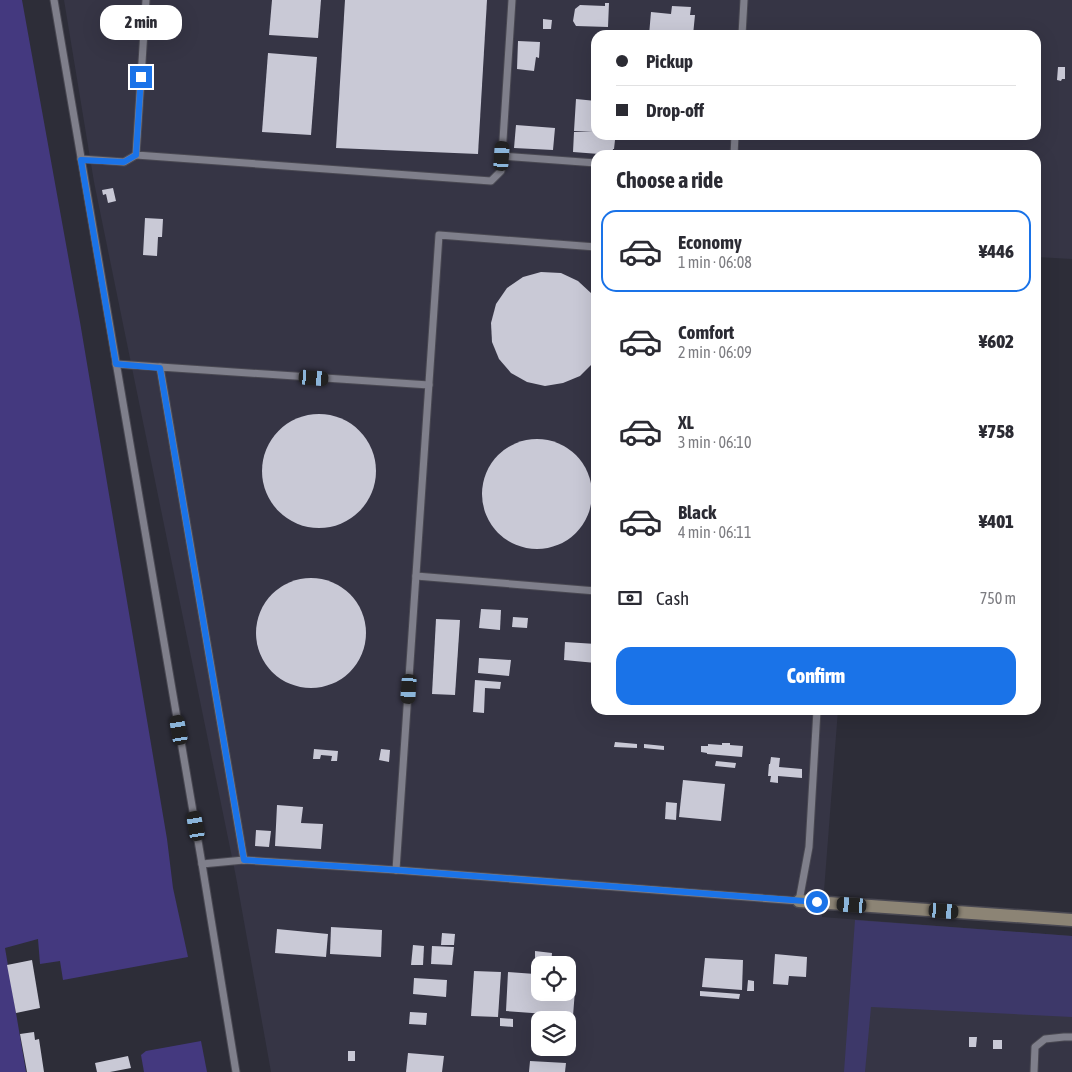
<!DOCTYPE html>
<meta charset="utf-8">
<style>
:root{--surface:#fff;--page:#f2f2f3;--text:#2b2b33;--muted:#7c7c81;--line:#e1e1e2;--accent:#1a73e8}
body{margin:0;font-family:"Asap Condensed",sans-serif;background:var(--page);color:var(--text);height:100vh;display:flex;flex-direction:column;font-size:19px;white-space:nowrap}
*{box-sizing:border-box;margin:0}
p{font-size:16px;color:var(--muted)}
.icon{flex:none;width:28px;height:28px;fill:none;stroke:currentColor;stroke-width:2;stroke-linecap:round;stroke-linejoin:round}
.map{position:relative;flex:1;overflow:hidden}
.panel{position:absolute;left:591px;top:150px;width:450px;height:565px;display:flex;flex-direction:column;background:var(--surface);border-radius:15px;box-shadow:0 5px 20px #0002}
.panel>*{flex:none}
.hud{position:absolute;left:591px;top:30px;width:450px;height:110px;border-radius:15px;box-shadow:0 5px 20px #0002;display:grid;align-content:center;height:110px;padding:0 25px;background:var(--surface)}
.controls{position:absolute;left:531px;top:956px;display:grid;gap:10px}
.controls a{display:grid;place-items:center;width:45px;height:45px;border-radius:10px;background:var(--surface);box-shadow:0 5px 20px #0002;font-size:25px}
.end{position:absolute;width:22px;height:22px;margin:-11px;border:6px solid #1a73e8;background:#fff;box-shadow:0 0 0 2px #fff}
.from{border-radius:50%}
.bubble{position:absolute;height:35px;border-radius:15px;background:var(--surface);box-shadow:0 5px 20px #0002;font-size:16px;font-weight:800;line-height:35px;text-align:center}
.car{position:absolute;width:15px;height:30px;margin:-15px -8px;border-radius:6px;box-shadow:0 0 4px 1px #0007;background:linear-gradient(#222 24%,#8ab4d8 0 40%,#222 0 76%,#8ab4d8 0 86%,#222 0)}
.hud b{display:flex;align-items:center;gap:18px;height:48px;font-size:19px}
.hud b+b{border-top:1px solid var(--line)}
.hud i{width:12px;height:12px;background:var(--text)}
ul{padding:0;list-style:none}
li{display:flex;align-items:center;gap:15px;height:82px;margin:0 10px 8px;padding:0 15px;border:2px solid transparent;border-radius:15px}
li div{flex:1}
li b{display:block;font-size:19px}
li em{font-style:normal;font-weight:800}
li.on{border-color:var(--accent)}
li>.icon{width:45px;height:45px;stroke-width:1.5}
h2{padding:0 25px;font-size:22px;line-height:60px}
.pay{display:flex;align-items:center;gap:12px;height:55px;padding:0 25px;font-size:19px}
.pay p{margin-inline-start:auto}
.action{display:flex;gap:10px;margin-top:auto;padding:10px 25px}
.action a{flex:1;height:58px;border-radius:15px;background:var(--accent);color:#fff;font-size:20px;font-weight:800;line-height:58px;text-align:center}
.map>svg:first-child{display:block}
.built{fill:#363545;fill-rule:evenodd}
.green{fill:#3d3869}
.water{fill:#44397f}
.building{fill:#c9c9d6}
.lines{fill:none;stroke-linecap:round;stroke-linejoin:round}
.lane-casing{stroke:#494852;stroke-width:9}
.secondary-casing{stroke:#494852;stroke-width:15}
.lane{stroke:#7f7f8b;stroke-width:7}
.secondary{stroke:#8c8475;stroke-width:12}
.route{stroke:#1a73e8;stroke-width:6}
</style>
<div class="map">
<svg width="1072" height="1072" viewBox="0 0 1072 1072">
<rect width="100%" height="100%" fill="#2d2d38"/>
<!-- built -->
<path class="built" d="M 64,0 L 1072,0 L 1072,259 L 1036,257 L 1036,155 L 596,155 L 596,710 L 838,710 L 822,917 L 1072,936 L 1072,1072 L 271,1072 L 236,877 L 94,182 ZM 596,35 L 1036,35 L 1036,135 L 596,135 ZM 540,965 L 568,965 L 568,992 L 540,992 ZM 540,1020 L 568,1020 L 568,1048 L 540,1048 Z"/>
<!-- green -->
<path class="green" d="M 855,920 L 1072,936 L 1072,1017 L 871,1007 L 865,1072 L 844,1072 Z"/>
<!-- water -->
<g class="water">
<path d="M 0,0 L 22,0 L 80,322 L 167,839 L 173,888 L 188,957 L 63,980 L 60,961 L 40,964 L 38,939 L 5,948 L 26,1072 L 0,1072 Z"/>
<path d="M 201,1041 L 207,1072 L 144,1072 L 141,1055 L 146,1051 Z"/>
</g>
<!-- building -->
<g class="building">
<path d="M 272,0 L 321,0 L 318,38 L 269,35 Z"/>
<path d="M 345,0 L 487,0 L 478,154 L 336,148 Z"/>
<path d="M 605,3 L 609,3 L 608,27 L 576,26 L 573,21 L 575,9 L 580,5 L 605,6 Z"/>
<path d="M 672,6 L 691,7 L 690,15 L 695,15 L 693,35 L 649,35 L 651,12 L 671,14 Z"/>
<path d="M 543,19 L 552,20 L 551,29 L 543,29 Z"/>
<path d="M 518,41 L 540,42 L 539,58 L 536,57 L 534,71 L 517,69 Z"/>
<path d="M 268,53 L 317,57 L 311,135 L 262,132 Z"/>
<path d="M 1058,67 L 1065,67 L 1065,79 L 1062,79 L 1061,81 L 1057,80 Z"/>
<path d="M 576,99 L 596,101 L 596,135 L 614,135 L 613,140 L 615,140 L 614,149 L 613,149 L 612,155 L 573,152 L 574,132 L 593,132 L 574,131 Z"/>
<path d="M 516,125 L 555,128 L 553,150 L 514,148 Z"/>
<path d="M 113,188 L 116,201 L 108,203 L 106,194 L 103,195 L 102,190 Z"/>
<path d="M 145,218 L 163,219 L 162,237 L 158,237 L 157,256 L 143,255 Z"/>
<path d="M 541,272 L 561,273 L 578,281 L 592,294 L 596,301 L 596,357 L 593,363 L 580,376 L 563,383 L 545,386 L 527,382 L 511,373 L 499,359 L 492,342 L 491,323 L 496,304 L 507,288 L 523,277 Z"/>
<circle cx="319" cy="471" r="57"/>
<circle cx="537" cy="494" r="55"/>
<circle cx="311" cy="633" r="55"/>
<path d="M 481,609 L 501,610 L 500,630 L 479,628 Z"/>
<path d="M 513,617 L 528,618 L 527,628 L 512,627 Z"/>
<path d="M 436,619 L 460,620 L 455,695 L 432,694 Z"/>
<path d="M 565,642 L 596,644 L 596,663 L 564,660 Z"/>
<path d="M 479,658 L 511,660 L 509,676 L 478,673 Z"/>
<path d="M 475,680 L 501,682 L 500,689 L 485,688 L 484,713 L 473,712 Z"/>
<path d="M 615,742 L 637,744 L 637,748 L 614,747 Z"/>
<path d="M 722,743 L 730,743 L 730,745 L 743,746 L 742,757 L 707,754 L 707,753 L 701,752 L 701,746 L 708,746 L 708,744 L 722,745 Z"/>
<path d="M 644,744 L 664,746 L 664,750 L 644,748 Z"/>
<path d="M 314,749 L 338,751 L 337,761 L 331,761 L 332,756 L 321,755 L 320,759 L 313,759 Z"/>
<path d="M 381,749 L 390,750 L 389,762 L 379,760 Z"/>
<path d="M 771,757 L 780,758 L 779,767 L 802,769 L 802,778 L 778,776 L 778,783 L 770,782 L 771,776 L 768,776 L 769,764 L 770,764 Z"/>
<path d="M 716,761 L 736,763 L 735,768 L 715,766 Z"/>
<path d="M 683,780 L 725,784 L 721,821 L 679,817 Z"/>
<path d="M 666,802 L 677,803 L 676,820 L 665,819 Z"/>
<path d="M 277,805 L 303,807 L 301,823 L 323,824 L 321,849 L 275,846 Z"/>
<path d="M 256,830 L 271,831 L 269,847 L 255,846 Z"/>
<path d="M 331,927 L 382,930 L 381,957 L 330,954 Z"/>
<path d="M 277,929 L 328,934 L 326,957 L 275,953 Z"/>
<path d="M 442,933 L 455,934 L 454,945 L 441,945 Z"/>
<path d="M 413,945 L 424,946 L 423,965 L 411,965 Z"/>
<path d="M 432,946 L 454,947 L 452,965 L 431,964 Z"/>
<path d="M 535,951 L 552,953 L 551,965 L 540,965 L 540,992 L 568,992 L 568,976 L 576,977 L 573,1016 L 506,1011 L 508,972 L 535,974 Z"/>
<path d="M 775,954 L 807,957 L 806,977 L 789,976 L 788,985 L 773,984 Z"/>
<path d="M 705,958 L 743,960 L 742,990 L 702,987 Z"/>
<path d="M 32,960 L 40,1008 L 16,1013 L 7,965 Z"/>
<path d="M 474,971 L 501,972 L 498,1017 L 471,1016 Z"/>
<path d="M 414,978 L 447,980 L 446,997 L 413,994 Z"/>
<path d="M 748,980 L 754,981 L 754,991 L 747,991 Z"/>
<path d="M 700,991 L 740,994 L 739,999 L 700,996 Z"/>
<path d="M 410,1012 L 427,1013 L 426,1025 L 409,1024 Z"/>
<path d="M 500,1018 L 513,1019 L 513,1027 L 500,1026 Z"/>
<path d="M 34,1032 L 35,1040 L 39,1039 L 44,1072 L 27,1072 L 20,1034 Z"/>
<path d="M 969,1037 L 977,1037 L 976,1047 L 969,1047 Z"/>
<rect x="993" y="1040" width="9" height="9"/>
<rect x="348" y="1051" width="7" height="10"/>
<path d="M 408,1053 L 444,1056 L 442,1072 L 406,1072 Z"/>
<path d="M 128,1056 L 131,1068 L 110,1072 L 97,1072 L 95,1063 Z"/>
<path d="M 530,1061 L 566,1063 L 565,1072 L 529,1072 Z"/>
</g>
<g class="lines">
<!-- lane casing -->
<g class="lane-casing">
<g id="lane">
<path d="M 54,0 L 202,864 L 236,1072"/>
<path d="M 146,0 L 136,155 L 491,181 L 501,171 L 512,0"/>
<path d="M 742,35 L 744,0"/>
<path d="M 734,155 L 735,135"/>
<path d="M 502,156 L 596,163"/>
<path d="M 81,159 L 124,162 L 136,155"/>
<path d="M 116,364 L 160,367"/>
<path d="M 416,576 L 596,591"/>
<path d="M 244,860 L 160,367 L 429,385"/>
<path d="M 202,864 L 244,860 L 396,870 L 799,901 L 809,847 L 817,710"/>
<path d="M 396,870 L 439,235 L 596,247"/>
<path d="M 1034,1072 L 1035,1047 L 1045,1039 L 1064,1037 L 1072,1037"/>
</g>
</g>
<!-- secondary casing -->
<g class="secondary-casing">
<path id="secondary" d="M 799,901 L 1072,920"/>
</g>
<!-- lane -->
<use href="#lane" class="lane"/>
<!-- secondary -->
<use href="#secondary" class="secondary"/>
</g>
<g class="lines">
<!-- route -->
<path class="route" d="M 141,77 L 136,155 L 124,162 L 81,160 L 116,364 L 160,368 L 244,860 L 396,870 L 817,902"/>
</g>
</svg>
<div class="controls">
<a><svg class="icon" aria-label="locate" viewBox="0 0 24 24"><circle cx="12" cy="12" r="6"/><path d="M12 2v4M12 18v4M2 12h4M18 12h4"/></svg></a>
<a><svg class="icon" aria-label="layers" viewBox="0 0 24 24"><path d="M12 4l9 5-9 5-9-5zM3 14l9 5 9-5"/></svg></a>
</div>
<i class="end from" style="left:817px;top:902px"></i>
<i class="end" style="left:141px;top:77px"></i>
<div class="bubble" style="left:100px;top:5px;width:82px">2 min</div>
<i class="car" style="left:502px;top:156px;rotate:4deg"></i>
<i class="car" style="left:314px;top:378px;rotate:94deg"></i>
<i class="car" style="left:409px;top:689px;rotate:184deg"></i>
<i class="car" style="left:179px;top:730px;rotate:350deg"></i>
<i class="car" style="left:196px;top:826px;rotate:350deg"></i>
<i class="car" style="left:852px;top:905px;rotate:274deg"></i>
<i class="car" style="left:944px;top:911px;rotate:94deg"></i>
<div class="hud">
<b><i class="from"></i>Pickup</b>
<b><i></i>Drop-off</b>
</div>
<section class="panel">
<h2>Choose a ride</h2>
<ul>
<li class="on"><svg class="icon" aria-label="car" viewBox="0 0 24 24"><path d="M5 17H2v-5l4-1 3-4h7l3 4 3 1v5h-3M9 17h6M6 11h13"/><circle cx="7" cy="17" r="2"/><circle cx="17" cy="17" r="2"/></svg><div><b>Economy</b><p>1 min · 06:08</p></div><em>¥446</em></li>
<li><svg class="icon" aria-label="car" viewBox="0 0 24 24"><path d="M5 17H2v-5l4-1 3-4h7l3 4 3 1v5h-3M9 17h6M6 11h13"/><circle cx="7" cy="17" r="2"/><circle cx="17" cy="17" r="2"/></svg><div><b>Comfort</b><p>2 min · 06:09</p></div><em>¥602</em></li>
<li><svg class="icon" aria-label="car" viewBox="0 0 24 24"><path d="M5 17H2v-5l4-1 3-4h7l3 4 3 1v5h-3M9 17h6M6 11h13"/><circle cx="7" cy="17" r="2"/><circle cx="17" cy="17" r="2"/></svg><div><b>XL</b><p>3 min · 06:10</p></div><em>¥758</em></li>
<li><svg class="icon" aria-label="car" viewBox="0 0 24 24"><path d="M5 17H2v-5l4-1 3-4h7l3 4 3 1v5h-3M9 17h6M6 11h13"/><circle cx="7" cy="17" r="2"/><circle cx="17" cy="17" r="2"/></svg><div><b>Black</b><p>4 min · 06:11</p></div><em>¥401</em></li>
</ul>
<div class="pay"><svg class="icon" aria-label="cash" viewBox="0 0 24 24"><path d="M3 7h18v10H3z"/><circle cx="12" cy="12" r="2"/></svg>Cash<p>750 m</p></div>
<div class="action"><a>Confirm</a></div>
</section>
</div>
